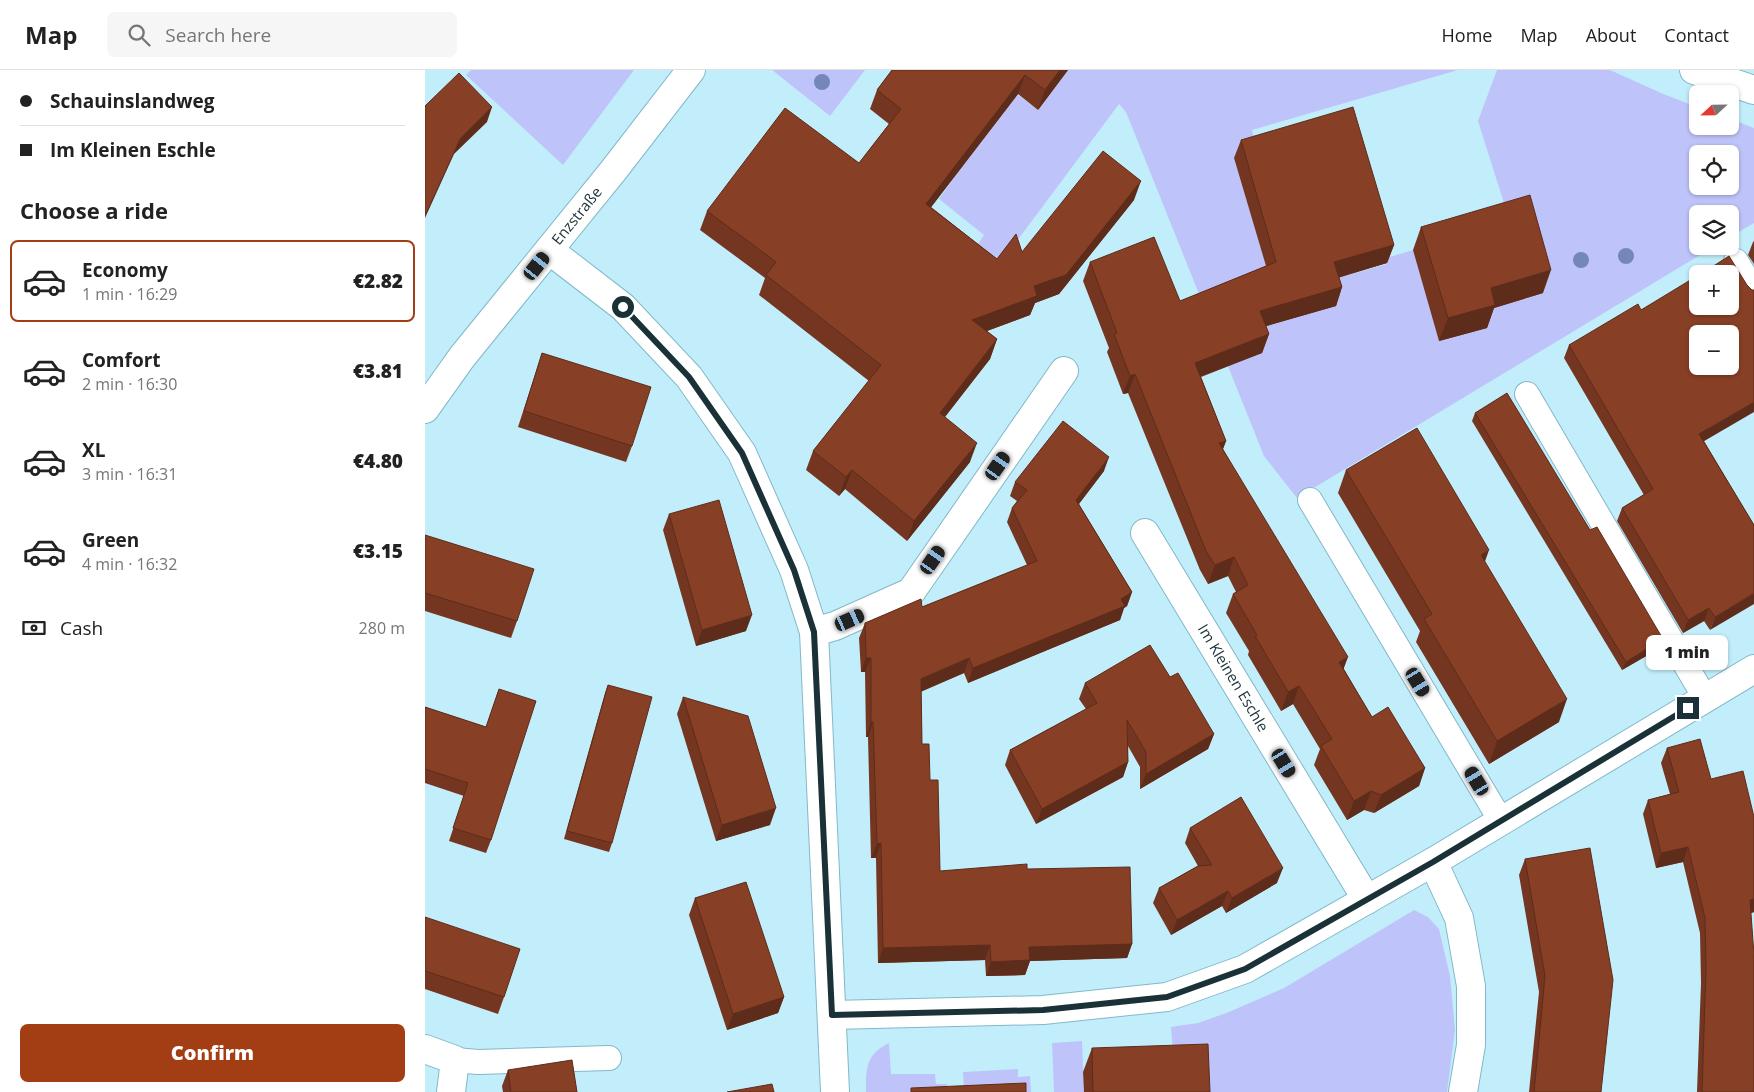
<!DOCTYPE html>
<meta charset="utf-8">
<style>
:root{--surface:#fff;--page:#f6f6f6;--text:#222;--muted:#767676;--line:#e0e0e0;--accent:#a33d14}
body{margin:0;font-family:"Open Sans",sans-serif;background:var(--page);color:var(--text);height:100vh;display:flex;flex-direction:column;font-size:19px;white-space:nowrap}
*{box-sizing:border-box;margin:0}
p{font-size:16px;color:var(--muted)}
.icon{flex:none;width:28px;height:28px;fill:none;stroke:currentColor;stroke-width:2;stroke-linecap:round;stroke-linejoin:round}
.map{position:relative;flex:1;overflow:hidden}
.side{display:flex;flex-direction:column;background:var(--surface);width:425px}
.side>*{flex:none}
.top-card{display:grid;align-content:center;height:110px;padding:0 20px;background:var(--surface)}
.needle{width:32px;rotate:248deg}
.fabs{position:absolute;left:1264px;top:15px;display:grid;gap:10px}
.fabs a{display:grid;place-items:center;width:50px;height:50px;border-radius:8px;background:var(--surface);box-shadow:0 1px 4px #0004;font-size:25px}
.end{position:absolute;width:22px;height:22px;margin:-11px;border:6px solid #1b3138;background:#fff;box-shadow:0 0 0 2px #fff}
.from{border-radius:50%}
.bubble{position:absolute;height:35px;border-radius:8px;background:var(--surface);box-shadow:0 1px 4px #0004;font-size:16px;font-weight:800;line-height:35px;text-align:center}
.car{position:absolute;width:15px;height:30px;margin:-15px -8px;border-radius:6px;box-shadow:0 0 4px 1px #0007;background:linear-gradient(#222 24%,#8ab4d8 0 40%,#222 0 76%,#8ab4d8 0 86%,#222 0)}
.top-card b{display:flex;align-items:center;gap:18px;height:48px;font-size:19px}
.top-card b+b{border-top:1px solid var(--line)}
.top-card i{width:12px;height:12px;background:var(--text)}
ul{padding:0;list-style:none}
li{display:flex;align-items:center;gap:15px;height:82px;margin:0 10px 8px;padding:0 10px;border:2px solid transparent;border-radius:8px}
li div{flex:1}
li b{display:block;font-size:19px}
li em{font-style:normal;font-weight:800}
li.on{border-color:var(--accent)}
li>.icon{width:45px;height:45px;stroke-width:1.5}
h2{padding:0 20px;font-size:22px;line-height:60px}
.pay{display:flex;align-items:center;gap:12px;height:55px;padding:0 20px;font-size:19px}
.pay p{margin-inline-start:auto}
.cta{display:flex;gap:10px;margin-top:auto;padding:10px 20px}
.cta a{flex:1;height:58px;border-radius:8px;background:var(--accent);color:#fff;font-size:20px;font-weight:800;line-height:58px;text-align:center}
header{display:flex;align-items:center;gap:30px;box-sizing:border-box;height:70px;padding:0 25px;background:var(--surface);border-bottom:1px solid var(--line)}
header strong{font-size:24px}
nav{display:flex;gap:28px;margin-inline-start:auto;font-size:18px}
.search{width:350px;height:45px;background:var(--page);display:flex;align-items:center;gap:12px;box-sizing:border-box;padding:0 18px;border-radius:8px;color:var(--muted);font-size:19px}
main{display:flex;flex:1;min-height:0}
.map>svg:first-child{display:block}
.green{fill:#bec4fa;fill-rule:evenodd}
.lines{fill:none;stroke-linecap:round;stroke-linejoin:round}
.service-casing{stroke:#82b8c9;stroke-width:26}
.minor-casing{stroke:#82b8c9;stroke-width:30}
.service{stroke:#fff;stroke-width:24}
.minor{stroke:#fff;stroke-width:28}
.tree{fill:#7586bb}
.wall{fill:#743620}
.shaded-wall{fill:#5e2c1a}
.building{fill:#873f25;stroke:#5e2c1a;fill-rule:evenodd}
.route{stroke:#1b3138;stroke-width:6}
.labels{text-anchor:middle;stroke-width:5;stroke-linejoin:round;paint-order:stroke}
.street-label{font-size:15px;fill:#1b3138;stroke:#fff}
</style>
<header>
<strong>Map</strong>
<div class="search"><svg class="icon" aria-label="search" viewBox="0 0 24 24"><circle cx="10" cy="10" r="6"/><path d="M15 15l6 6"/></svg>Search here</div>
<nav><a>Home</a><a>Map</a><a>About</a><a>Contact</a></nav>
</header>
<main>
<section class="side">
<div class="top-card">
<b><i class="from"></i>Schauinslandweg</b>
<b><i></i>Im Kleinen Eschle</b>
</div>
<h2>Choose a ride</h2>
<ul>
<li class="on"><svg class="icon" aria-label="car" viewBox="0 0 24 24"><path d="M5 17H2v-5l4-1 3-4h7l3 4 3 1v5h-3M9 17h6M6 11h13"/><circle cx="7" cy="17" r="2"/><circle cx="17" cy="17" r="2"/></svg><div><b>Economy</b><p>1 min · 16:29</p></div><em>€2.82</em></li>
<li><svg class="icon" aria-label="car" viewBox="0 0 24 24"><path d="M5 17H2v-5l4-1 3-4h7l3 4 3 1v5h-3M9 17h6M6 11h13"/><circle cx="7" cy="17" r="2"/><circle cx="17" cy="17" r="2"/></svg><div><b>Comfort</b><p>2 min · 16:30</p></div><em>€3.81</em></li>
<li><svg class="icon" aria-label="car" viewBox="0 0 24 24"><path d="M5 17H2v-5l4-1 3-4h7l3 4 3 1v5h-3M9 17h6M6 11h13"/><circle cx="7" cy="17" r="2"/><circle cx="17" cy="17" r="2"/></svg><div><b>XL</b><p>3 min · 16:31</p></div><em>€4.80</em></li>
<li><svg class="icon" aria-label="car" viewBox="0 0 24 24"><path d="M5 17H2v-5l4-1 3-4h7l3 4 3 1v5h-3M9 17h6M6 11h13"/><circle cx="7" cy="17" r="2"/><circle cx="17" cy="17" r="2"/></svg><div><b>Green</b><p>4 min · 16:32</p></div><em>€3.15</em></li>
</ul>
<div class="pay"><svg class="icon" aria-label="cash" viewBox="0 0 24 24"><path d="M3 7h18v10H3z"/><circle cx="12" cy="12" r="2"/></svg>Cash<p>280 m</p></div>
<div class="cta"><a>Confirm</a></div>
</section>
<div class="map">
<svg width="1329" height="1022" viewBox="0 0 1329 1022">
<rect width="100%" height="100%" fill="#c2eefc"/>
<!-- green -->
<g class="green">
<path d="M 46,0 L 209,0 L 138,95 L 41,5 Z"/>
<path d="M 347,0 L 440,0 L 405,46 Z"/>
<path d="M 643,0 L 1033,0 L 827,60 L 833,81 L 809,88 L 850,226 L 962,194 L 961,188 L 1085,152 L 1053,51 L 1072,0 L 1185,0 L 1236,23 L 1272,37 L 1272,56 L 1305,56 L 1305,49 L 1329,58 L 1329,153 L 1305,167 L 1305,144 L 1272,144 L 1272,176 L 1290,176 L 872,428 L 839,386 L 701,42 L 694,34 L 536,246 L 542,190 L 559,165 L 514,129 L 531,105 L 579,14 L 613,40 ZM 1272,84 L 1305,84 L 1305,116 L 1272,116 Z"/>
<path d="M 989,840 L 1003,847 L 1014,859 L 1025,906 L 1030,960 L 1022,1022 L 776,1022 L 749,998 L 746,957 L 773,953 L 804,942 L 859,918 Z"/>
<path d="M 657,971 L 659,1022 L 629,1022 L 627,973 Z"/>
<path d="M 464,973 L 466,1004 L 510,1004 L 511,1014 L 522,1014 L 523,1022 L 441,1022 C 441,999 440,985 464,973 Z"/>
<path d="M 593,999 L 593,1007 L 605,1006 L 606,1022 L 539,1022 L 538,1002 Z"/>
</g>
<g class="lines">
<!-- service casing -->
<g class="service-casing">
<g id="service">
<path d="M 1311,191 L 1329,221"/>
<path d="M 1102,324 L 1280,628"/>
<path d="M 885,430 L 1076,751"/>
<path d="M 30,990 L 53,992 L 184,988"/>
</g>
</g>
<!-- minor casing -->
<g class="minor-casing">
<g id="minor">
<path d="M 1269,0 L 1329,20"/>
<path d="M 124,180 L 198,237 L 264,307 L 317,383 L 369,500 L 389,562 L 410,1022"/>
<path d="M 0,339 L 37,287 L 188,101 L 266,0"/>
<path d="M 720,463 L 942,830"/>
<path d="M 389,562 L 410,556 L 486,522 L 639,301"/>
<path d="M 1008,792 L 1034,848 L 1046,916 L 1046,975 L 1038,1022"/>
<path d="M 407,945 L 618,940 L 742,927 L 820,899 L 1008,792 L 1329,599"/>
<path d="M 0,979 L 30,990 L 26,1022"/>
</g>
</g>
<!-- service -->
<use href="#service" class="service"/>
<!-- minor -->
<use href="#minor" class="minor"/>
</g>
<!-- trees -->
<g class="tree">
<circle cx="397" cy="12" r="8"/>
<circle cx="1201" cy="186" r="8"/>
<circle cx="1156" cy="190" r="8"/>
</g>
<!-- wall -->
<g class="wall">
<path d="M 467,0 L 643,0 L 613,40 L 593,24 L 506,137 L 572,189 L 597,182 L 709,130 L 634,224 L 610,233 L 605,245 L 562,261 L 572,269 L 565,289 L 520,347 L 545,392 L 482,471 L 420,419 L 414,426 L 381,400 L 388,381 L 444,311 L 334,225 L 340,208 L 275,160 L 282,141 L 434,93 L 464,54 L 445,39 L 452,20 Z"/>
<path d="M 816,70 L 969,175 L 962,193 L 914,207 L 917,217 L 911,236 L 841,256 L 844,264 L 837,283 L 776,307 L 801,371 L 798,379 L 919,599 L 947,647 L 1000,698 L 994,716 L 949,743 L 939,740 L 922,750 L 889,695 L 895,679 L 868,634 L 856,641 L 823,585 L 824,581 L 801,543 L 808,524 L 811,522 L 803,506 L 783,514 L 775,500 L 703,323 L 698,324 L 682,282 L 684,278 L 658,211 L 665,192 L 755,231 L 841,196 L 809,88 Z"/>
<path d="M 996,157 L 1118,223 L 1069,238 L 1062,258 L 1014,271 L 988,180 Z"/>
<path d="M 1329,171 L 1329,194 L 1323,185 L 1328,172 Z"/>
<path d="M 1322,215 L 1327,220 L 1279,371 L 1329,455 L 1285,560 L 1279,551 L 1258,563 L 1192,451 L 1197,438 L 1219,425 L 1139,288 L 1144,275 L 1216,240 Z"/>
<path d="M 117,283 L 207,376 L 201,392 L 93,357 Z"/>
<path d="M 1050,343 L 1165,460 L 1238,569 L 1235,578 L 1197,600 L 1047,351 Z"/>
<path d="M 921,400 L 1060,492 L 1134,652 L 1064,694 L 991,572 L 995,561 L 913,423 Z"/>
<path d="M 679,401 L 654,434 L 707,522 L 702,536 L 699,538 L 695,550 L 543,613 L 539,603 L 496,621 L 497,674 L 505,710 L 515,801 L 602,799 L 707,874 L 702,888 L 605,891 L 600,905 L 561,906 L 560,890 L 453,893 L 451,788 L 446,788 L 443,667 L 441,667 L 440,602 L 436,602 L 434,568 L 440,553 L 497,537 L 602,495 L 582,452 L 587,438 L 592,431 L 585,426 L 590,412 Z"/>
<path d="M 244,444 L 321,561 L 271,576 L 238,460 Z"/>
<path d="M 0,465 L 92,551 L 86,568 L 0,541 Z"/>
<path d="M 745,607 L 789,664 L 783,679 L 715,719 L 715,697 L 703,676 L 703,692 L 698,707 L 611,754 L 580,695 L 585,680 L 661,639 L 654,629 L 660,613 Z"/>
<path d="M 183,615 L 187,773 L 184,782 L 139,769 L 180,623 Z"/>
<path d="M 74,619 L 66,770 L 61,783 L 24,771 L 39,726 L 0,713 L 0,637 L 61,657 Z"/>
<path d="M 258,627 L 345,755 L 291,771 L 252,644 Z"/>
<path d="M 1242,678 L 1286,709 L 1329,747 L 1329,842 L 1326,843 L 1329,1022 L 1272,1022 L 1276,913 L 1275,863 L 1258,792 L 1231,798 L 1218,744 L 1223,730 L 1245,724 L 1236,693 Z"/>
<path d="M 765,758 L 852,813 L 801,843 L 797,836 L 746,865 L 728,833 L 734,818 L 773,796 L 760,773 Z"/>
<path d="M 1100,789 L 1176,1022 L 1104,1022 L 1114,922 L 1094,805 Z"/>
<path d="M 270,828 L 359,927 L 353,943 L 302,960 L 264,845 Z"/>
<path d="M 0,847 L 79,927 L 73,944 L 0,919 Z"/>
<path d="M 667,978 L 785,1022 L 659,1022 L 658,1002 Z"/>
<path d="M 83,1000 L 152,1022 L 78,1022 L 77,1016 Z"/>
</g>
<!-- shaded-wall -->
<g class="shaded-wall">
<path d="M 635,0 L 643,0 L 613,40 L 620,20 Z"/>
<path d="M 600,5 L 593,24 L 494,153 L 501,134 Z"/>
<path d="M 67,37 L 62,52 L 29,84 L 0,148 L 0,146 L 35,69 Z"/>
<path d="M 716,111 L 709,130 L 634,224 L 610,233 L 605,245 L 540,269 L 547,250 L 609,216 Z"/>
<path d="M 969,175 L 962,193 L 903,211 L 909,192 Z"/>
<path d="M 1126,200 L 1118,223 L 1069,238 L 1062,258 L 1014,271 L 1023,248 L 1066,218 Z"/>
<path d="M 917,217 L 911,236 L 828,260 L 835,241 Z"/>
<path d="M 844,264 L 837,283 L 763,311 L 770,293 Z"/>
<path d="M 572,269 L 565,289 L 508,362 L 515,343 Z"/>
<path d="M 710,304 L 703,323 L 698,324 L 705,306 Z"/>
<path d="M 1329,332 L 1329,342 L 1269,377 L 1274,364 Z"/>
<path d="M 801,371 L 794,389 L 794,373 Z"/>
<path d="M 552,373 L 545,392 L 482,471 L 489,451 Z"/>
<path d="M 684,387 L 679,401 L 646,444 L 651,430 Z"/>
<path d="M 427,400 L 420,419 L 414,426 L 421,407 Z"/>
<path d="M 1064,480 L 1056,503 L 1056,485 Z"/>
<path d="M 809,487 L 803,506 L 783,514 L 790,495 Z"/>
<path d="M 707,522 L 702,536 L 699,538 L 695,550 L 543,613 L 548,598 L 696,529 Z"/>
<path d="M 1329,523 L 1329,534 L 1285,560 L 1290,547 Z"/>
<path d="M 1284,538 L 1279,551 L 1258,563 L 1263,550 Z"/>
<path d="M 327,545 L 321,561 L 271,576 L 277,560 Z"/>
<path d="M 1238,569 L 1235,578 L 1197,600 L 1201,592 Z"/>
<path d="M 923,587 L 916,606 L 914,592 Z"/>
<path d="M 441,588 L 446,588 L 440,602 L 436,602 Z"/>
<path d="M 544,588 L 539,603 L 491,624 L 496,609 Z"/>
<path d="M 874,616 L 868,634 L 856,641 L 863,622 Z"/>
<path d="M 1142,629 L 1134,652 L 1064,694 L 1072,671 Z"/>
<path d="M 446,652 L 448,652 L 443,667 L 441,667 Z"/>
<path d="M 789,664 L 783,679 L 715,719 L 721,704 Z"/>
<path d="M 703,692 L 698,707 L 611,754 L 617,739 Z"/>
<path d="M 1000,698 L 994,716 L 949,743 L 956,725 Z"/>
<path d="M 946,721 L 939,740 L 922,750 L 929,731 Z"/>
<path d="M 351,738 L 345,755 L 291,771 L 297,755 Z"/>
<path d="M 456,773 L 451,788 L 446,788 L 452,774 Z"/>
<path d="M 1263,777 L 1258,792 L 1231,798 L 1236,783 Z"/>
<path d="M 858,798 L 852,813 L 801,843 L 807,828 Z"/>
<path d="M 803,821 L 797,836 L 746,865 L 752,850 Z"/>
<path d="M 1329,829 L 1329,842 L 1320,845 L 1325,830 Z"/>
<path d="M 707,874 L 702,888 L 605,891 L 600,905 L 561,906 L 566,892 L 604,877 Z"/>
<path d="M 565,875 L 560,890 L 453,893 L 458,878 Z"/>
<path d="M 359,927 L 353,943 L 302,960 L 308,944 Z"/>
</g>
<!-- building -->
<g class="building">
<path d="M 467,0 L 635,0 L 620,20 L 600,5 L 501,134 L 572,189 L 591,164 L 597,182 L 678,81 L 716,111 L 641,205 L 609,216 L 612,226 L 547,250 L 572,269 L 515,343 L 552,373 L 489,451 L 427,400 L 421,407 L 388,381 L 456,295 L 341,205 L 351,192 L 282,141 L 360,38 L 434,93 L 476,39 L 452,20 Z"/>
<path d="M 34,3 L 67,37 L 35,69 L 0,146 L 0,36 Z"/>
<path d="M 928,37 L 969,175 L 909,192 L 917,217 L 835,241 L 844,264 L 770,293 L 801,371 L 794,373 L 923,587 L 914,592 L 947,647 L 963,637 L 1000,698 L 956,725 L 946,721 L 929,731 L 896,676 L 907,669 L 874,616 L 863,622 L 830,566 L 832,565 L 808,524 L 823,515 L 809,487 L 790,495 L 781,481 L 710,304 L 705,306 L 689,264 L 692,263 L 665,192 L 729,167 L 755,231 L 851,192 L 816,70 Z"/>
<path d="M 1105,125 L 1126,200 L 1066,218 L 1070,235 L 1023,248 L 996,157 Z"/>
<path d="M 1304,186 L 1322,215 L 1327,220 L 1329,220 L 1329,332 L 1274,364 L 1329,455 L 1329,523 L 1290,547 L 1284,538 L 1263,550 L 1197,438 L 1228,419 L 1144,275 L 1213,234 L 1216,240 L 1272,206 L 1272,236 L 1305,236 L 1305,204 L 1276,204 ZM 1272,264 L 1305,264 L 1305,296 L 1272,296 Z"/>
<path d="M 117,283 L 226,317 L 207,376 L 99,341 Z"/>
<path d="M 1082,323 L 1165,460 L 1172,457 L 1238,569 L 1201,592 L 1050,343 Z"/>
<path d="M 638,351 L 684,387 L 651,430 L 707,522 L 696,529 L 700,536 L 548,598 L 544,588 L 496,609 L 497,674 L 504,674 L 505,710 L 513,710 L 515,801 L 602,794 L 602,799 L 705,797 L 707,874 L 604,877 L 605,890 L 566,892 L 565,875 L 458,878 L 456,773 L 452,774 L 448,652 L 446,652 L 446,588 L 441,588 L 440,553 L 496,529 L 497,537 L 612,491 L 587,438 L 602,420 L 590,412 Z"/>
<path d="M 992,358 L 1064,480 L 1056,485 L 1142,629 L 1072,671 L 999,549 L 1007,544 L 921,400 Z"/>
<path d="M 294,430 L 327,545 L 277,560 L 244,444 Z"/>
<path d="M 0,465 L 109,499 L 92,551 L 0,523 Z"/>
<path d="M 725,575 L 745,607 L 753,603 L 789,664 L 721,704 L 721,682 L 702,650 L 703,692 L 617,739 L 585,680 L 672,633 L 660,613 Z"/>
<path d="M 183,615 L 227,627 L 187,773 L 142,761 Z"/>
<path d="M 74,619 L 111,631 L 66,770 L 28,758 L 43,713 L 0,699 L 0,637 L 61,657 Z"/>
<path d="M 258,627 L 323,646 L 351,738 L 297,755 Z"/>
<path d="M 1275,669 L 1286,709 L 1318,701 L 1329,747 L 1329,829 L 1325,830 L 1329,885 L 1329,1022 L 1277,1022 L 1281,898 L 1280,848 L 1263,777 L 1236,783 L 1223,730 L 1254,722 L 1242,678 Z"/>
<path d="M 816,727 L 858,798 L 807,828 L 803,821 L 752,850 L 734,818 L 773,796 L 787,795 L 765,758 Z"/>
<path d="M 1165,778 L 1188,910 L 1176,1022 L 1109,1022 L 1120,906 L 1100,789 Z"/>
<path d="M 321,812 L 359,927 L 308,944 L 270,828 Z"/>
<path d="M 0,847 L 95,879 L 79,927 L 0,901 Z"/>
<path d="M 783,974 L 785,1022 L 668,1022 L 667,978 Z"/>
<path d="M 147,990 L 152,1022 L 86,1022 L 83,1000 Z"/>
<path d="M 601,1013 L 601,1022 L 486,1022 L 486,1018 Z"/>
<path d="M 347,1014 L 349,1022 L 302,1022 Z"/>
</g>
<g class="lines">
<!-- route -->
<path class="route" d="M 198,237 L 264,307 L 317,383 L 369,500 L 389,562 L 407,945 L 618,940 L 742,927 L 820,899 L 1008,792 L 1263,638"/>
</g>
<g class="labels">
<!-- street labels -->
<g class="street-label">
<text transform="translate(152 146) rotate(-51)" y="5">Enzstraße</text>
<text transform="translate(808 608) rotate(59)" y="5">Im Kleinen Eschle</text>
</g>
</g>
</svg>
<div class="fabs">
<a><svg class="needle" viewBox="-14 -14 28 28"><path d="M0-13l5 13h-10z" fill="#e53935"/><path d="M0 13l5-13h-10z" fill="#767676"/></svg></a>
<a><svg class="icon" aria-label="locate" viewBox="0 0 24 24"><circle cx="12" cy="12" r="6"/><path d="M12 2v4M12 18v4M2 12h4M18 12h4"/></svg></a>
<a><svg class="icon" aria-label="layers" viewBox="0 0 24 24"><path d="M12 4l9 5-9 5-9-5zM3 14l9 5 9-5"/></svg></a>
<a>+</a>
<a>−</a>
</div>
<i class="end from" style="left:198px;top:237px"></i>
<i class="end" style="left:1263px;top:638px"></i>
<div class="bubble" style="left:1221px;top:565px;width:82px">1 min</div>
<i class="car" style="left:112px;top:196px;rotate:39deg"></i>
<i class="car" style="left:573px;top:396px;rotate:35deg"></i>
<i class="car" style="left:508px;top:490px;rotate:35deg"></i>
<i class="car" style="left:425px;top:550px;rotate:66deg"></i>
<i class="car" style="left:993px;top:612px;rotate:149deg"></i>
<i class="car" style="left:859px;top:693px;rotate:149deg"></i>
<i class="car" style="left:1052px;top:711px;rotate:329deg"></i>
</div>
</main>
